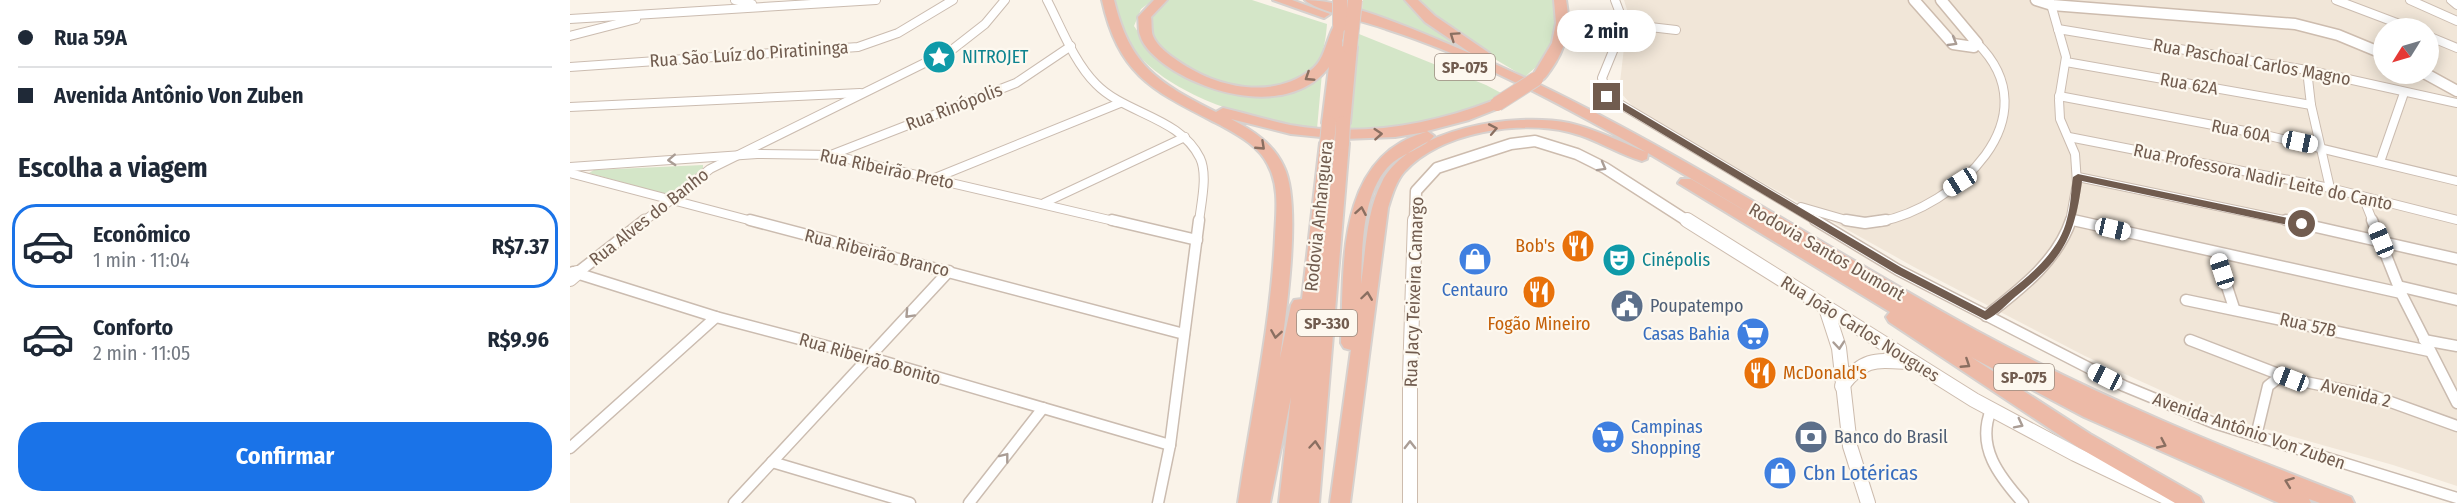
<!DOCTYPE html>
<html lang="pt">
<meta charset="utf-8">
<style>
:root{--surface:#fff;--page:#f2f2f3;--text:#1f2937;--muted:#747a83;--line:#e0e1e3;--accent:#1a73e8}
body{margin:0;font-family:"Fira Sans Condensed",sans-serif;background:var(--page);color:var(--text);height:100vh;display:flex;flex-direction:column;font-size:22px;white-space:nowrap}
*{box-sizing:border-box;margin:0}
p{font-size:20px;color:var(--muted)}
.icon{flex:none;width:33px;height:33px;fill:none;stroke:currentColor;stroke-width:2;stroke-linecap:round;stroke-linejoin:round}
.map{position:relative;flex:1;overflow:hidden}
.panel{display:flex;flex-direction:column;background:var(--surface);width:570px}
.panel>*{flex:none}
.banner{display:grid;align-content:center;height:132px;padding:0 18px;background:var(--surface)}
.needle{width:39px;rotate:233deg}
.fabs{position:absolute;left:1803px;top:18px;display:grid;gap:12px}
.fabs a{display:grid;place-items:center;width:66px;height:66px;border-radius:50%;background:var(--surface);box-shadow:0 3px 15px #0003;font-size:30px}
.end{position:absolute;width:27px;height:27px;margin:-14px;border:8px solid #715c4f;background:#fff;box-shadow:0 0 0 3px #fff}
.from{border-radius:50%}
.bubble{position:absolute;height:42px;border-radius:21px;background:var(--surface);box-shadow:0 3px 15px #0003;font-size:20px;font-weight:700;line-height:42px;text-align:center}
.car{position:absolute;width:18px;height:36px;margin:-18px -9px;border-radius:8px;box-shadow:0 0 4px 2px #0007;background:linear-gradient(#fff 24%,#345 0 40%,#fff 0 76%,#345 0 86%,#fff 0)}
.banner b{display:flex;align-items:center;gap:21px;height:57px;font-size:22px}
.banner b+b{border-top:2px solid var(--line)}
.banner i{width:15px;height:15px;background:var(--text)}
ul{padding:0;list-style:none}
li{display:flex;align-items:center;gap:18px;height:84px;margin:0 12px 9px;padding:0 6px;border:3px solid transparent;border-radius:24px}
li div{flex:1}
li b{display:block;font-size:22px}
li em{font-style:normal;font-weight:700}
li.selected{border-color:var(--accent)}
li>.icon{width:54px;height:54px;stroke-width:1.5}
h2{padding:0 18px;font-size:27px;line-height:72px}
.action{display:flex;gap:12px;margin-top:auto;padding:12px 18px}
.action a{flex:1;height:69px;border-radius:24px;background:var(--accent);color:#fff;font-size:24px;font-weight:700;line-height:69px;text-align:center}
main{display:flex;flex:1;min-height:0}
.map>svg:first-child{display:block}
.residential{fill:#f1e6d8;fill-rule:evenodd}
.green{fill:#d4e6c8}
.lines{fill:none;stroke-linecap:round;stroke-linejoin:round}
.street-far1-casing{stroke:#cbbcb0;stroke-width:10}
.street-casing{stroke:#cbbcb0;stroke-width:13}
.secondary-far1-casing{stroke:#cdbcae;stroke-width:13}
.secondary-casing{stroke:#cdbcae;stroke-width:16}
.highway-casing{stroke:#d7d1ce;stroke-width:4}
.street-far1{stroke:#fff;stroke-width:8}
.street{stroke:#fff;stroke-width:10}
.secondary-far1{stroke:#fff;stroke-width:10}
.secondary{stroke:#fff;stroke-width:14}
.highway{fill:#edbaa7;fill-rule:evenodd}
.highway-bridge-casing{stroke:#d7d1ce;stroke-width:16;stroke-linecap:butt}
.highway-bridge{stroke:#edbaa7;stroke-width:14}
.oneway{stroke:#8a6f61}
.oneway2{stroke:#aa9d95}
.route{fill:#715c4f}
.labels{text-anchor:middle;stroke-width:4.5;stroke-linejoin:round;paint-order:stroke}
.shield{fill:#fdf8ef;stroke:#9b8b7f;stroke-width:1.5}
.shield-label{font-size:16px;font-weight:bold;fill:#715c4f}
.street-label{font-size:18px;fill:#715c4f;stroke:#fdf8ef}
.culture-label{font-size:18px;fill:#0d838f;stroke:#fdf8ef;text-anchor:start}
.food-label{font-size:18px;fill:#c56008;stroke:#fdf8ef;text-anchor:end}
.shop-label{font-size:18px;fill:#366cbe;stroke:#fdf8ef}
.service-label{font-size:18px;fill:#4e5e75;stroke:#fdf8ef;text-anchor:start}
.near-shop-label{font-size:21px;fill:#366cbe;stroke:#fdf8ef;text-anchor:start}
</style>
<main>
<section class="panel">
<div class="banner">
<b><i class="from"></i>Rua 59A</b>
<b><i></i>Avenida Antônio Von Zuben</b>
</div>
<h2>Escolha a viagem</h2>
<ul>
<li class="selected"><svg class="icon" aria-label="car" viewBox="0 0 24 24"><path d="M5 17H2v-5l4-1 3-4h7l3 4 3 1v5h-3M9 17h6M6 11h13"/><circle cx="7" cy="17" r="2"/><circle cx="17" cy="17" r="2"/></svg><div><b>Econômico</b><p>1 min · 11:04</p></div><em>R$7.37</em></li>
<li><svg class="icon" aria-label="car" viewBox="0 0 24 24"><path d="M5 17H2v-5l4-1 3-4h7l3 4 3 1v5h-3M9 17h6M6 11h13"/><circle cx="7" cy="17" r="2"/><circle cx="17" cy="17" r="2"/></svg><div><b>Conforto</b><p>2 min · 11:05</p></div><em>R$9.96</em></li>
</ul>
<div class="action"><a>Confirmar</a></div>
</section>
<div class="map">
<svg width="1887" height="503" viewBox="0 0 1887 503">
<rect width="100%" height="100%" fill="#faf3e9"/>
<!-- residential -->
<path class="residential" d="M 1054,0 L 1887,0 L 1887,486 L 1823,465 L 1643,414 L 1515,356 L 1344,267 L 1070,114 L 1049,91 L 1058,13 ZM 1814,28 L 1858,28 L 1858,74 L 1814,74 Z"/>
<!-- green -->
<g class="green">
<path d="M 542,0 L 583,0 L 571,9 L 564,26 C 586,61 643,101 687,96 C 709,93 731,79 752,73 L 747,129 C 685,122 581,93 552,31 C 547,21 545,10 542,0 Z"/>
<path d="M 595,0 L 682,0 L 757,24 C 756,37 754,53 747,64 C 729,91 685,90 657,86 C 637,84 586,53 578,33 C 576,28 577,20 577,15 Z"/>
<path d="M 793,0 L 836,0 L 887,46 L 792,10 Z"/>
<path d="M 849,0 L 983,0 C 987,20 988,49 969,64 C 964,69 960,72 955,77 L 903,46 Z"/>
<path d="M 789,34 L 916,85 L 933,94 C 881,123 837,126 780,132 Z"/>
<path d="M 133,165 L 133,168 L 102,193 L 95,194 L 19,173 L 24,170 Z"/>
</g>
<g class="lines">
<!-- street-far1 casing -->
<g class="street-far1-casing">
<g id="street-far1">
<path d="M 165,0 L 182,4"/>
<path d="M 477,0 C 491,27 504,62 526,84 C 555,114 610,117 630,158 C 638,175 631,203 629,222"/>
<path d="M 1045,0 L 1054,24 L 1032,78 L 1038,97 L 1248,222"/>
<path d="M 1766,0 L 1840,28"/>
<path d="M 1840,0 L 1887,21"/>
<path d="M 1881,0 L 1887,5"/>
<path d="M 1480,1 L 1496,57 L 1489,100 L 1490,119 L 1505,154 L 1507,183 L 1500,222"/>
<path d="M 0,19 L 306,0"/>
<path d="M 1054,24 L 1106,30"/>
<path d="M 1488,29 L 1737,70 L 1887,103"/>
<path d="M 0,36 L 66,19"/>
<path d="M 1858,36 L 1887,48"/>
<path d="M 1496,62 L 1741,105"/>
<path d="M 0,67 L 288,47 L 328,33 L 383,0"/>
<path d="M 1737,70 L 1741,105 L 1760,188"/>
<path d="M 1489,96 L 1691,134 L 1887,181"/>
<path d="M 0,107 L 290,93"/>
<path d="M 1499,137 L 1760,188 L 1887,220"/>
<path d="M 261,155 L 446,83 L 501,46"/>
<path d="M 1810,162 L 1834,93"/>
<path d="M 0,167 L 187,154 L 261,155 L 548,222"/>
<path d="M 0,173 L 186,222"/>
<path d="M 1508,177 L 1723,222"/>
<path d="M 365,178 L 550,103"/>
<path d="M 1793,197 L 1803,222"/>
<path d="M 474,203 L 615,137"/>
<path d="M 1231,207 L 1283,222"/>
<path d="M 1502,220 L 1510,222"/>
<path d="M 73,222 L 140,169 L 383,49 L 415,24 L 435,0"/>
<path d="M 1309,222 C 1386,207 1483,118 1407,43"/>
</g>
</g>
<!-- street casing -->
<g class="street-casing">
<g id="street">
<path d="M 180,220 L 614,334"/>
<path d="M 542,220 L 627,240"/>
<path d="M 1245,220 L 1328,270 L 1554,386 L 1644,423 L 1887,498"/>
<path d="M 1276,220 L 1295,223 L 1316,220"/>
<path d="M 1503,220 L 1831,293"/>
<path d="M 1716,220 L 1887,259"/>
<path d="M 1802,220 L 1831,293 L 1887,403"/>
<path d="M 1646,253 L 1664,308"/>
<path d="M 3,272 L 146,317 L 298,357 L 600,445"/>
<path d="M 7,273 L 75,220"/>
<path d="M 1828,286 L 1887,300"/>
<path d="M 1616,300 L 1859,351"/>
<path d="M 1416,316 C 1449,290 1487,262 1501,220"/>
<path d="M 1620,340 L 1716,377"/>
<path d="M 1854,340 L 1887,346"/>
<path d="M 1421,410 C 1406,447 1429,476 1453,503"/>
<path d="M 1686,436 L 1698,386 L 1707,379 L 1721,379 L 1804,396 L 1887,426"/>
<path d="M 0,448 L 146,317"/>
<path d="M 202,462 L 340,503"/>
<path d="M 164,503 L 379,271"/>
<path d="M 399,503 L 473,408"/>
<path d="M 588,503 L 600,445 L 629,220"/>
</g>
</g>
<!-- secondary-far1 casing -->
<g class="secondary-far1-casing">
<g id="secondary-far1">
<path d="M 1344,0 L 1383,44 L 1404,47 L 1407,43 L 1371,0"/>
<path d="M 1466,0 L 1482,5 L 1725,24 L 1768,35 L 1814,54"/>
<path d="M 1856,74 L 1887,91"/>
<path d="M 845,222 L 846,191 L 867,168 L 941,144 L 965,141 L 1007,154 L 1035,168 L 1119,222"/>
</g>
</g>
<!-- secondary casing -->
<g class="secondary-casing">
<g id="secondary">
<path d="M 1117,220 L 1404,400 L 1505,454 L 1608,503"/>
<path d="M 0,279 L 7,273"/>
<path d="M 1257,311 L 1269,348 L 1280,446 L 1298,503"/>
<path d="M 1272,386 C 1293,358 1305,360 1338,362"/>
<path d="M 840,503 L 840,377 L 845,220"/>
</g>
</g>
<!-- highway casing -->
<g class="highway-casing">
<g id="highway">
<path d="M 532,0 L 544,0 C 560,66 587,82 646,112 L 653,108 C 675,113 697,120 720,125 C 789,137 857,126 922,101 L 932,101 L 934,104 L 932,107 L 899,120 L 857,131 L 864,136 C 855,148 833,153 821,164 C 792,191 792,247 791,284 C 796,251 796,212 812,182 C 840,128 944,112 999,123 C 1026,129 1050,142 1076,152 C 993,106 907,58 816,29 C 800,23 744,10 735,0 C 782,0 856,35 902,54 L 855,22 L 835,0 L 848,0 L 865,16 L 919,53 L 921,56 L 916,60 L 960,80 L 982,43 L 986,23 L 984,0 L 996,0 C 1001,27 996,49 980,71 C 976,77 973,81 966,83 C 1118,156 1259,250 1407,331 C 1527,396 1653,448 1781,497 L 1784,503 L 1750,503 L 1739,499 L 1741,503 L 1709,503 L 1514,417 L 1401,357 L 1520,434 L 1630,497 L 1633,503 L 1605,503 L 1506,446 L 1319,322 L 1316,317 L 1320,312 L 1108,183 L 1111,179 L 1121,179 L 1243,251 L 1078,153 L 1077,159 L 1072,161 C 1047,154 1025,138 999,132 C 949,120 872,132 835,171 C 826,181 822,195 818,208 L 780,503 L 760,503 L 781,350 L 774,348 L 771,343 C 774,268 765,157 856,132 L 825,137 L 774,139 L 779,143 L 749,503 L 709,503 L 721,397 L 700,503 L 668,503 C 681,414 701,327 705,237 C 706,213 710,187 698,165 C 689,146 668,135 650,125 C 584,91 549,77 532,0 ZM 661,119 L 721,134 L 771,139 L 765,143 L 753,255 L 764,143 L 757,138 L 750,143 L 732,299 L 724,300 L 721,305 L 710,358 C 716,314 732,204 714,167 C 704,144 682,130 661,119 Z"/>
<path d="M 584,0 L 597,0 L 581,17 C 582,23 581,31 583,36 C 587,46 599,55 608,61 C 647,88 701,100 741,70 C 755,60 756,40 764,26 L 774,26 L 776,29 L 772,41 L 774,45 L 780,43 L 787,47 L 780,123 L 773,127 L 766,123 L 759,127 L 752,123 L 759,67 C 721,116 640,96 597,66 C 587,59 573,47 570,35 C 568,30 569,22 568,17 Z"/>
<path d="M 703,0 L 722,0 L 760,14 L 754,18 Z"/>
</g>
</g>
<!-- street-far1 -->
<use href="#street-far1" class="street-far1"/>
<!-- street -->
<use href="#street" class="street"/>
<!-- secondary-far1 -->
<use href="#secondary-far1" class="secondary-far1"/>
<!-- secondary -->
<use href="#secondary" class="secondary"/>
<!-- highway -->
<use href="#highway" class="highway"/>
<!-- highway-bridge casing -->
<g class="highway-bridge-casing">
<g id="highway-bridge">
<path d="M 770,0 L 770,25"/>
<path d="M 780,47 L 785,0"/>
<path d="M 927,104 L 966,79"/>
<path d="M 757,143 L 759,123"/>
<path d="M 772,143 L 773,123"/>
</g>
</g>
<!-- highway-bridge -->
<use href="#highway-bridge" class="highway-bridge"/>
</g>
<!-- one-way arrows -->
<defs><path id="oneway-chevron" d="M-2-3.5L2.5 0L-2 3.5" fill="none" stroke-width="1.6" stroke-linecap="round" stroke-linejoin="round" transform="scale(1.5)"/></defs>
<g class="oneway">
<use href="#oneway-chevron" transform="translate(884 36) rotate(-145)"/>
<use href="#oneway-chevron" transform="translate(739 77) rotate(147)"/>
<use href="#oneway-chevron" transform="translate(923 129) rotate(-11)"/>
<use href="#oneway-chevron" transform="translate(808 134) rotate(-4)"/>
<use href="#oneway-chevron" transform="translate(691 146) rotate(43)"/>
<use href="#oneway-chevron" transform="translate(791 211) rotate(-80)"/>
<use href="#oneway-chevron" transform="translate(797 296) rotate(-82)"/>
<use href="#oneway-chevron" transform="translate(706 334) rotate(99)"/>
<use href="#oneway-chevron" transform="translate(1396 364) rotate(33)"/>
<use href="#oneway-chevron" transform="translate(1592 444) rotate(25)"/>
<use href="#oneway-chevron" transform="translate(745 445) rotate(-85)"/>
<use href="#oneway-chevron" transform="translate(1719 482) rotate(-159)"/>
</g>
<g class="oneway2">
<use href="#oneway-chevron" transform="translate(1383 42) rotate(30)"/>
<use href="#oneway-chevron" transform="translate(102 160) rotate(177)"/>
<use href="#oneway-chevron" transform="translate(1032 167) rotate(29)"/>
<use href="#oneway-chevron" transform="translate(339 314) rotate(133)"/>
<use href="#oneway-chevron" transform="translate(1269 345) rotate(85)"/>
<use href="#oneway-chevron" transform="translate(1449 424) rotate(27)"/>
<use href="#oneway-chevron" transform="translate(840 445) rotate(-90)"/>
<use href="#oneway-chevron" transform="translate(435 457) rotate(-52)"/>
</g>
<!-- route -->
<path class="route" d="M 1034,95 L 1040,95 L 1332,268 L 1415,311 C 1446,285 1487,260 1497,219 C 1501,205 1501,191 1503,177 L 1508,174 L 1732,221 L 1737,224 L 1732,228 L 1512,181 C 1504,241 1492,259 1445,297 C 1436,305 1427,315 1416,320 L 1325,273 L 1034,99 Z"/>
<!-- icons -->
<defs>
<g id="sight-disc" transform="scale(1.725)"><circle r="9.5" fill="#0f9aa8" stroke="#fdf8ef"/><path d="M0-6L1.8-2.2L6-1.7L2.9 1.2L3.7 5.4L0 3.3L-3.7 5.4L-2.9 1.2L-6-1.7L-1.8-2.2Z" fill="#fff"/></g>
<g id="restaurant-disc" transform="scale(1.725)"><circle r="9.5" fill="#e8710a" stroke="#fdf8ef"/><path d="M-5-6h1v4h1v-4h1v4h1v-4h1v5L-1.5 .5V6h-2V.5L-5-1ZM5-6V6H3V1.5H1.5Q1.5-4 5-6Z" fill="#fff"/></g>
<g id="shop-disc" transform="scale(1.725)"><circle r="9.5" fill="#3f7fe0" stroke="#fdf8ef"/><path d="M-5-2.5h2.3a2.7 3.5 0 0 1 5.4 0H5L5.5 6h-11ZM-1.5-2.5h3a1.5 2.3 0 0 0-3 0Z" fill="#fff"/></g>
<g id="theatre-disc" transform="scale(1.725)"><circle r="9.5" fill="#0f9aa8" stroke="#fdf8ef"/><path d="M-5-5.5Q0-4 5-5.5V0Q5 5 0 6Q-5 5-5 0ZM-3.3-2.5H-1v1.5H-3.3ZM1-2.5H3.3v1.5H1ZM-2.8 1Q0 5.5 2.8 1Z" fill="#fff"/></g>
<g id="civic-disc" transform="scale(1.725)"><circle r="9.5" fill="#5c6f8a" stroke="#fdf8ef"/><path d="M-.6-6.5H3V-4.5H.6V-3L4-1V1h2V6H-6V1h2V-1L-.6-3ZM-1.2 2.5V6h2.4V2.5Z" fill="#fff"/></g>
<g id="supermarket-disc" transform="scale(1.725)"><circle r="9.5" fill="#3f7fe0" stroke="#fdf8ef"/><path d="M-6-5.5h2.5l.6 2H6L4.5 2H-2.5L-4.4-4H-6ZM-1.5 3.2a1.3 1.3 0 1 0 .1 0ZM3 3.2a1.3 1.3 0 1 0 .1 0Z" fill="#fff"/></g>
<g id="bank-disc" transform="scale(1.725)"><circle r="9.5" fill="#5c6f8a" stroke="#fdf8ef"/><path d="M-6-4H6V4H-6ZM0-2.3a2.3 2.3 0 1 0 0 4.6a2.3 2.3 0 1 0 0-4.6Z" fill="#fff"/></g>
</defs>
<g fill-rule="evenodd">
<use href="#sight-disc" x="369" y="57"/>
<use href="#restaurant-disc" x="1008" y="246"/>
<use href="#shop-disc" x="905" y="259"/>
<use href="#theatre-disc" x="1049" y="260"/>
<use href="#restaurant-disc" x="969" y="292"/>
<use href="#civic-disc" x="1057" y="306"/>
<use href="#supermarket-disc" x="1183" y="334"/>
<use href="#restaurant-disc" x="1190" y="373"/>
<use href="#supermarket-disc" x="1038" y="437"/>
<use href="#bank-disc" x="1241" y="437"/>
<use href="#shop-disc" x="1210" y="473"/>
</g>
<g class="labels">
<!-- shield labels -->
<g class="shield">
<rect x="865" y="54" width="60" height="26" rx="4.5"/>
<rect x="727" y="310" width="60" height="26" rx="4.5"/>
<rect x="1424" y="364" width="60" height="26" rx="4.5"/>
</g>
<g class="shield-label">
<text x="895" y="73">SP-075</text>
<text x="757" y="329">SP-330</text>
<text x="1454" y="383">SP-075</text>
</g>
<!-- street labels -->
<g class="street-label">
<text transform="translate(179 54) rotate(-4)" y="6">Rua São Luíz do Piratininga</text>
<text transform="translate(1682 62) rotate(10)" y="6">Rua Paschoal Carlos Magno</text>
<text transform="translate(1619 84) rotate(10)" y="6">Rua 62A</text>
<text transform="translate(384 107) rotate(-21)" y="6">Rua Rinópolis</text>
<text transform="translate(1671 131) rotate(11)" y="6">Rua 60A</text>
<text transform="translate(317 169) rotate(12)" y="6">Rua Ribeirão Preto</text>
<text transform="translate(1693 177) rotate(12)" y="6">Rua Professora Nadir Leite do Canto</text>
<text transform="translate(749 216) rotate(-84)" y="6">Rodovia Anhanguera</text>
<text transform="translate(79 217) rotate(-38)" y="6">Rua Alves do Banho</text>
<text transform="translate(1257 252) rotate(30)" y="6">Rodovia Santos Dumont</text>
<text transform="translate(307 253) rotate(14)" y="6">Rua Ribeirão Branco</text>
<text transform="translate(844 292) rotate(-88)" y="6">Rua Jacy Teixeira Camargo</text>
<text transform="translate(1738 325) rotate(13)" y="6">Rua 57B</text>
<text transform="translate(1290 329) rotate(32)" y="6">Rua João Carlos Nougues</text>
<text transform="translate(300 359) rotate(16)" y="6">Rua Ribeirão Bonito</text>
<text transform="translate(1786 393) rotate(14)" y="6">Avenida 2</text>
<text transform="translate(1679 431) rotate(19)" y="6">Avenida Antônio Von Zuben</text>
</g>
<!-- culture labels -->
<g class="culture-label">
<text x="392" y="63">NITROJET</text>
<text x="1072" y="266">Cinépolis</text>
</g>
<!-- food labels -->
<g class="food-label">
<text x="985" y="252">Bob's</text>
<text x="969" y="330" text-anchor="middle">Fogão Mineiro</text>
<text x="1213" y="379" text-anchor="start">McDonald's</text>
</g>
<!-- shop labels -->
<g class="shop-label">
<text x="905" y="296">Centauro</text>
<text x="1160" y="340" text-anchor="end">Casas Bahia</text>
<text x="1061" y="433" text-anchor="start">Campinas<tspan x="1061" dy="21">Shopping</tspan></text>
</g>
<!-- service labels -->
<g class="service-label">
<text x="1080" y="312">Poupatempo</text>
<text x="1264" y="443">Banco do Brasil</text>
</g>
<!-- near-shop labels -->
<g class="near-shop-label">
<text x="1233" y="480">Cbn Lotéricas</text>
</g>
</g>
</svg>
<div class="fabs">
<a><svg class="needle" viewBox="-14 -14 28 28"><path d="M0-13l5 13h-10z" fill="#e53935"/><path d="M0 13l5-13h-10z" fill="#747a83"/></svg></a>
</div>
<i class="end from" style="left:1732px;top:224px"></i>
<i class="end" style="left:1037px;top:97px"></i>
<div class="bubble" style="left:987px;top:10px;width:99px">2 min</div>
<i class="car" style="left:1730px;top:142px;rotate:102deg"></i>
<i class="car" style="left:1390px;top:182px;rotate:238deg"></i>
<i class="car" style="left:1543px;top:229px;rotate:103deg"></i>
<i class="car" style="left:1811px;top:240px;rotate:338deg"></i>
<i class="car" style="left:1652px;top:271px;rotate:342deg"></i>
<i class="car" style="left:1535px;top:377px;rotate:297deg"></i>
<i class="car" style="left:1721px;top:379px;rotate:291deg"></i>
</div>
</main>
